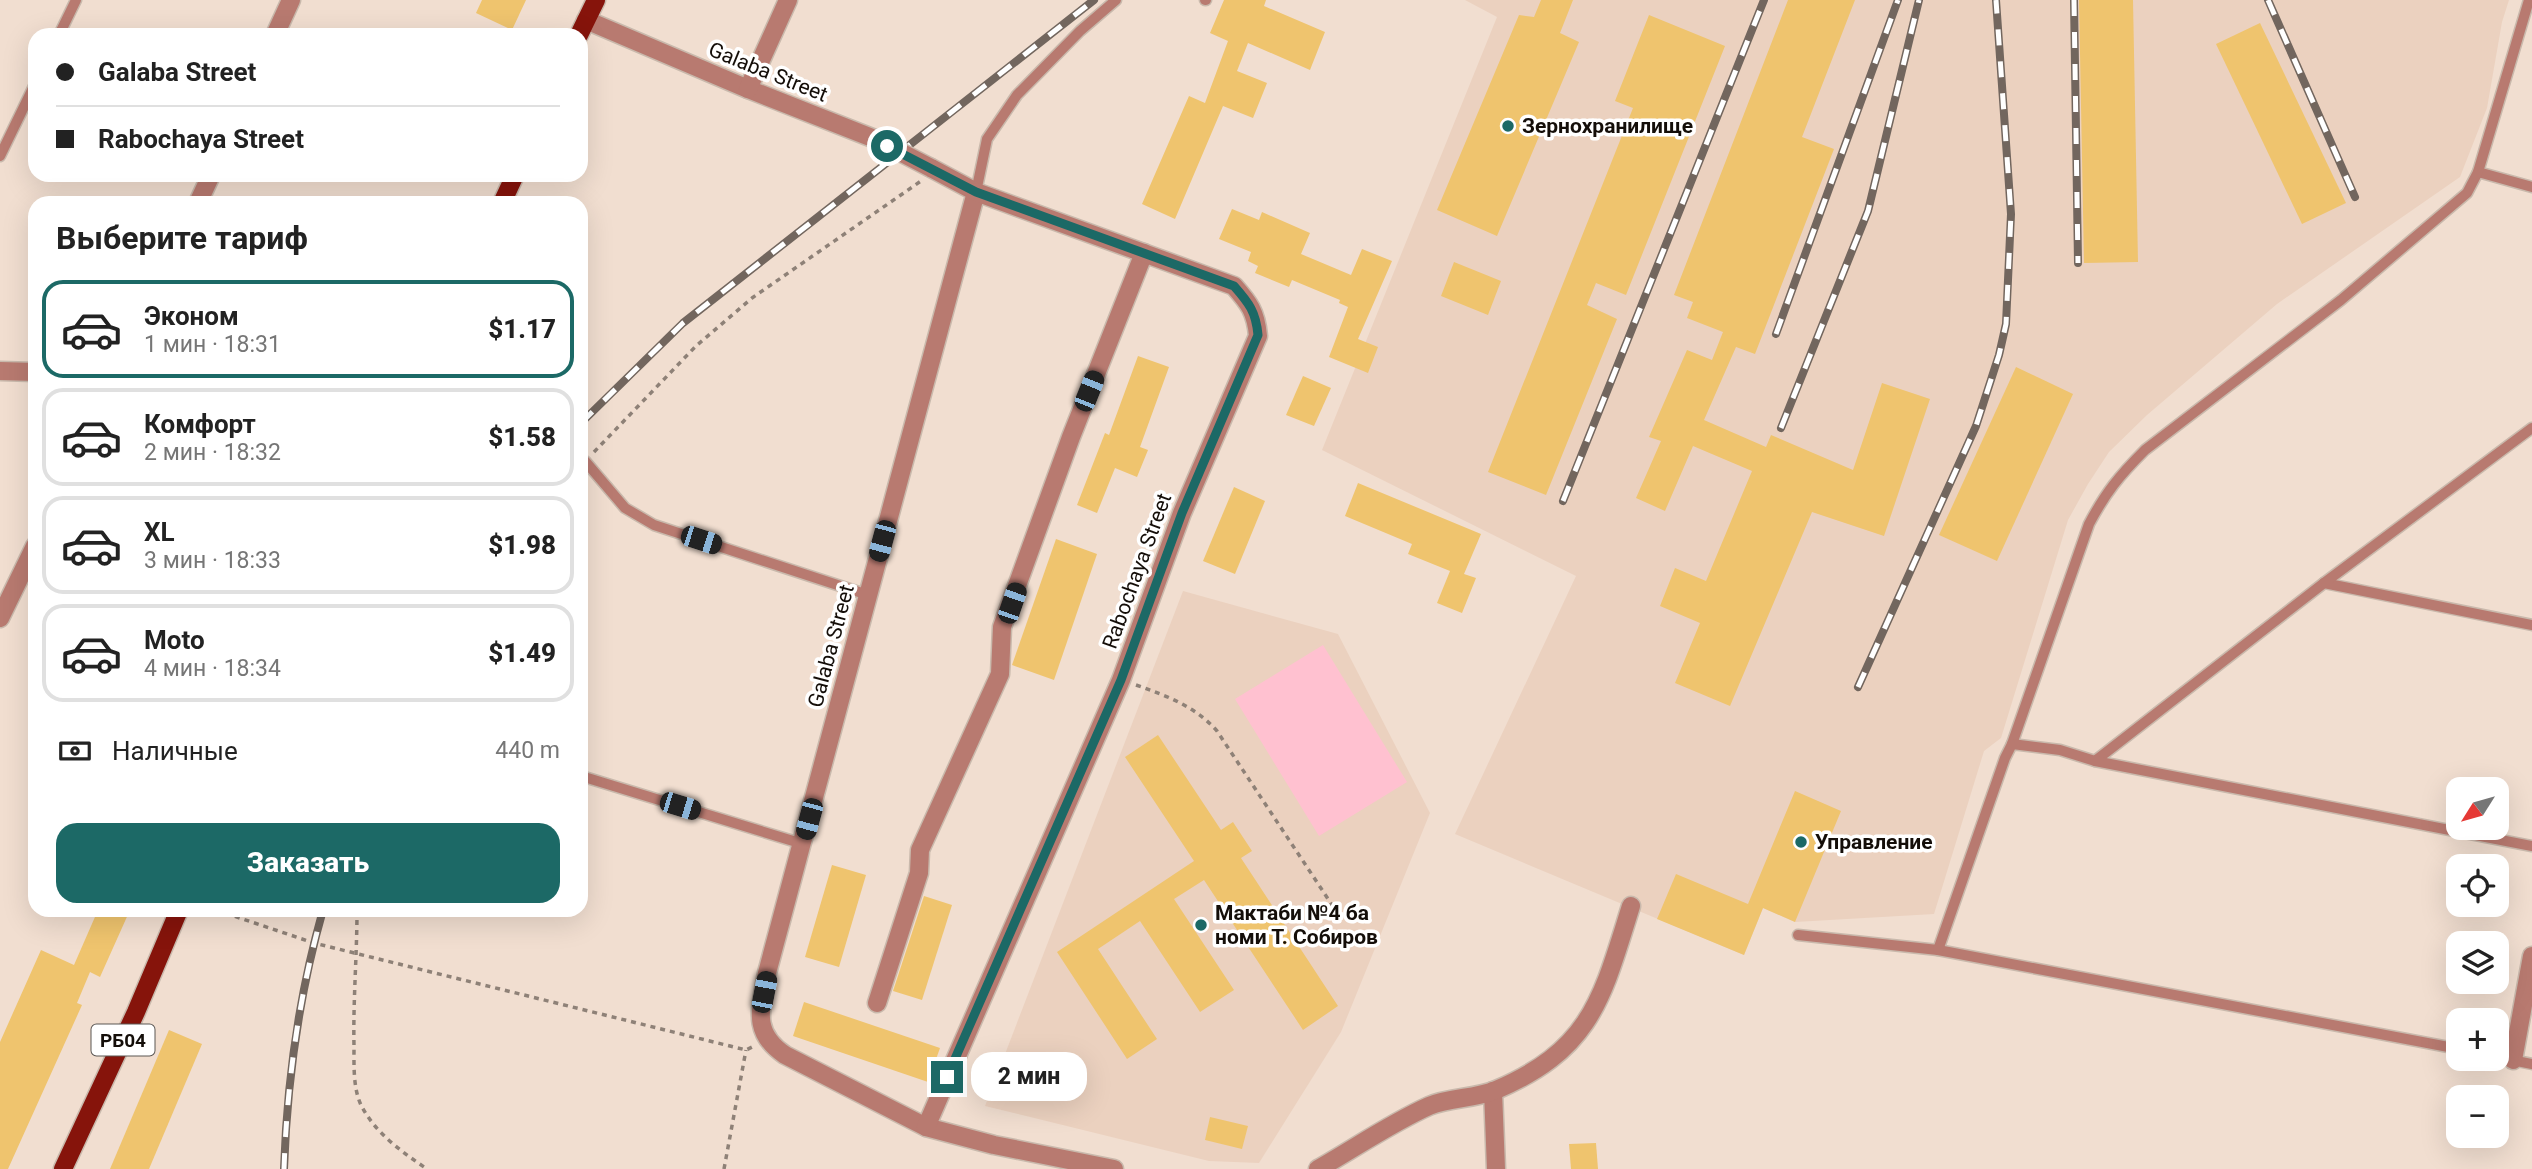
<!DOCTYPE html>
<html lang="ru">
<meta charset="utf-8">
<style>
:root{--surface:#fff;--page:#f6f6f6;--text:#222;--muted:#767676;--line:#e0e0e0;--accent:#1c6966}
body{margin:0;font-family:Roboto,sans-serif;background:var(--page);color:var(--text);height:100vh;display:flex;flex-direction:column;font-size:26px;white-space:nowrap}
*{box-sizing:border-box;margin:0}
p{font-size:23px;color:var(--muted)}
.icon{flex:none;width:38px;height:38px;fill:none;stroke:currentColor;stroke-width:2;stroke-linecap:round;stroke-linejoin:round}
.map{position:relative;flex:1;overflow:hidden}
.sheet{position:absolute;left:28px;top:196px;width:560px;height:721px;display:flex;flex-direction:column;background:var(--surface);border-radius:21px;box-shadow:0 7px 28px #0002}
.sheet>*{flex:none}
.top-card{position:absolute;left:28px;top:28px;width:560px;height:154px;border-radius:21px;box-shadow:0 7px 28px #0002;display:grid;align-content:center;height:154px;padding:0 28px;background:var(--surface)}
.needle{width:46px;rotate:233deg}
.buttons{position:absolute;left:2446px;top:777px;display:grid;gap:14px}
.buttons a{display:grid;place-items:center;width:63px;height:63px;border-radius:14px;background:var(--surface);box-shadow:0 7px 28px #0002;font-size:35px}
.end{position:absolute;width:32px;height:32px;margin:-16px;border:9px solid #1c6966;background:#fff;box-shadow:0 0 0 4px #fff}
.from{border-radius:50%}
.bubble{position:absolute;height:49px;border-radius:21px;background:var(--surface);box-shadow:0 7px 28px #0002;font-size:23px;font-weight:800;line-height:49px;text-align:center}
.car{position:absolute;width:21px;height:42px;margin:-21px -10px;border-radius:9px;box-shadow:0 0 5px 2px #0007;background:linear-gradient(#222 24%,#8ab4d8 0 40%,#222 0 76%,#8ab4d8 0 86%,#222 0)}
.top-card b{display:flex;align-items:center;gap:24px;height:66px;font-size:26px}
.top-card b+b{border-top:2px solid var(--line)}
.top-card i{width:18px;height:18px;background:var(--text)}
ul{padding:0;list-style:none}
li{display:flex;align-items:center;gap:21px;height:98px;margin:0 14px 10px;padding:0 14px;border:4px solid var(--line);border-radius:21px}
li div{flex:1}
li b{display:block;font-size:26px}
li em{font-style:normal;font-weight:800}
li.selected{border-color:var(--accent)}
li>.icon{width:63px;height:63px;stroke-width:1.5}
h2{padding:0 28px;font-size:32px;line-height:84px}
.pay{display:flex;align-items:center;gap:18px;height:77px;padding:0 28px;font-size:26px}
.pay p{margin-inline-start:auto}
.cta{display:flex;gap:14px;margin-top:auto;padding:14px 28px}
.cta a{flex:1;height:80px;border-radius:21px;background:var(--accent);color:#fff;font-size:28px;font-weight:800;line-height:80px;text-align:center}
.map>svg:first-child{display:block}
.built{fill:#ebd1bf}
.green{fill:#ffc1d0}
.building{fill:#efc46e}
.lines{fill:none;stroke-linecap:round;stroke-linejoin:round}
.lane-casing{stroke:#c9b9ac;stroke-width:13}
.street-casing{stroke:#c9b9ac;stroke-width:21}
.primary-casing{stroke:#c9b9ac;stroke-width:21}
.path{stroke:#8e8177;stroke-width:3.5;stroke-dasharray:5 5;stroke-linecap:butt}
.lane{stroke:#b87a70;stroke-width:10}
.street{stroke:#b87a70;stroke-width:18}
.primary{stroke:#86140b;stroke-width:18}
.rail-casing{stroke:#72665e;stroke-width:8}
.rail{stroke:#fff;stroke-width:5;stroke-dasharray:16;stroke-linecap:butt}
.street-bridge-casing{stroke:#c9b9ac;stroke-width:21;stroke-linecap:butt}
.street-bridge{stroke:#b87a70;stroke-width:18}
.route{stroke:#1c6966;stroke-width:9}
.poi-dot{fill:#1c6966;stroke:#fff;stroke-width:2.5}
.labels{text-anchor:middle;stroke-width:7;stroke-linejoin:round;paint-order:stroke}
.shield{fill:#fff;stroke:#5a5653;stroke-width:2}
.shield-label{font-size:19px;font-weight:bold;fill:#140e09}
.street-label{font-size:21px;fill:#140e09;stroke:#fff}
.poi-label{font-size:21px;font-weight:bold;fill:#140e09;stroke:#fff;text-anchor:start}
</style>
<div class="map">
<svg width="2532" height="1169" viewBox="0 0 2532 1169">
<rect width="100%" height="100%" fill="#f1ded0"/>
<!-- built -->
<g class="built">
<path d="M 1465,0 L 2509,0 L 2502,22 L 2487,108 L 2460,177 L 2277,304 L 2147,415 L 2109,452 L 2088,484 L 2068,520 L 2001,738 L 1984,751 L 1934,914 L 1795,922 L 1763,908 L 1744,955 L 1455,834 L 1576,576 L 1322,450 L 1497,17 Z"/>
<path d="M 1183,591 L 1338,634 L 1430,813 L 1341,1032 L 1259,1163 L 1209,1161 L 985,1106 Z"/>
</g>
<!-- green -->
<path class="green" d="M 1323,645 L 1407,782 L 1319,836 L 1235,699 Z"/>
<!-- building -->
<g class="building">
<path d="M 482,0 L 526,0 L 512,30 L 476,13 Z"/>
<path d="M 1224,0 L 1266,0 L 1264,6 L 1325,32 L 1310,70 L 1248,43 L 1237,71 L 1267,83 L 1253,118 L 1223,106 L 1175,219 L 1142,204 L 1189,96 L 1205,103 L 1228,41 L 1210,33 Z"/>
<path d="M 1541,0 L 1573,0 L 1560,33 L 1579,42 L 1497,236 L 1437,210 L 1519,15 L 1534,17 Z"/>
<path d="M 1788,0 L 1855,0 L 1802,137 L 1834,149 L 1755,354 L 1736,347 L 1704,420 L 1766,447 L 1771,435 L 1853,470 L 1882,383 L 1930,399 L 1884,536 L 1812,512 L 1730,706 L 1675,683 L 1700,623 L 1660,606 L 1675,568 L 1706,581 L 1752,471 L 1693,446 L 1665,511 L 1636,498 L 1661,441 L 1649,437 L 1687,350 L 1712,360 L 1723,332 L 1687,318 L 1693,302 L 1674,295 Z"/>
<path d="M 2079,0 L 2133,0 L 2138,262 L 2084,263 Z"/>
<path d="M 1649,15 L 1725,46 L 1626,295 L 1596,283 L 1587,305 L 1617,319 L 1546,495 L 1488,472 L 1633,108 L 1615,101 Z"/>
<path d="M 2260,23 L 2346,203 L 2302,224 L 2216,44 Z"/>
<path d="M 1232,209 L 1259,220 L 1262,212 L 1310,233 L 1301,254 L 1351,275 L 1362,249 L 1392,261 L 1358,339 L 1378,347 L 1368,373 L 1329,357 L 1348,307 L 1339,303 L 1340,300 L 1292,280 L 1289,287 L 1255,273 L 1258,266 L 1248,261 L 1251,252 L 1219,239 Z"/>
<path d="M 1454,262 L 1501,281 L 1488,315 L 1441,296 Z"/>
<path d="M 1138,356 L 1169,367 L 1140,447 L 1148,450 L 1137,477 L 1115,468 L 1097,513 L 1077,505 L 1105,433 L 1109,435 Z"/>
<path d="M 2016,367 L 2073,394 L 1997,561 L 1939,535 Z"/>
<path d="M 1303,376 L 1331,388 L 1314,426 L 1286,415 Z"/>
<path d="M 1358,483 L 1481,534 L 1464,574 L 1476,578 L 1462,613 L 1437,603 L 1450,571 L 1408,554 L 1412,544 L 1345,516 Z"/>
<path d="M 1234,487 L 1265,501 L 1235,574 L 1203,561 Z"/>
<path d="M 1056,539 L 1097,554 L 1054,680 L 1012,665 Z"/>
<path d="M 1158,735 L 1221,830 L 1233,822 L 1252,851 L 1241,858 L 1338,1006 L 1303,1030 L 1204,880 L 1174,899 L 1234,990 L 1200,1012 L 1140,921 L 1098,949 L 1157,1039 L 1127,1059 L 1057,952 L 1194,861 L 1125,757 Z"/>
<path d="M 1795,791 L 1841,811 L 1795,922 L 1763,908 L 1744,955 L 1657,919 L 1676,874 L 1748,904 Z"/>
<path d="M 832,865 L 866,875 L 839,967 L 805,957 Z"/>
<path d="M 924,896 L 952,905 L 922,1000 L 893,991 Z"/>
<path d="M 98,910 L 130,910 L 100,977 L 90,972 L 77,1003 L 82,1005 L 8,1169 L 0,1169 L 0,1042 L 41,950 L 74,965 Z"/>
<path d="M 804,1002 L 940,1048 L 928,1082 L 793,1036 Z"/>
<path d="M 169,1030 L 202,1044 L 149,1169 L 110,1169 Z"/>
<path d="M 1210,1117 L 1248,1126 L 1242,1149 L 1205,1140 Z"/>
<path d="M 1596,1143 L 1598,1169 L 1571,1169 L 1569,1144 Z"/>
</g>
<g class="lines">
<!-- lane casing -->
<g class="lane-casing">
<g id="lane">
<path d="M 1205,0 L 1206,0"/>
<path d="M 59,35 L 76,0"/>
<path d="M 0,156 L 35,84"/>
<path d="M 2478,172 L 2532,187"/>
<path d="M 976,192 L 987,139 L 1017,95 L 1080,31 L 1116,0"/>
<path d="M 585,461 L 625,508 L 654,525 L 868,595"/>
<path d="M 2324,583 L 2532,625"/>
<path d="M 2012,744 L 2089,524 C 2106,492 2119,476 2145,450 L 2341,300 L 2467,193 L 2478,172 L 2529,0"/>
<path d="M 2095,761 L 2324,583 L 2532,428"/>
<path d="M 581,776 L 803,844"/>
<path d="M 1798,935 L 1938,950 L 2459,1049"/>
<path d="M 1938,950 L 2005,758 L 2012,744 L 2060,750 L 2095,761 L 2532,846"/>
<path d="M 2497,1057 L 2532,1064"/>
</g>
</g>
<!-- street casing -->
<g class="street-casing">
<g id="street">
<path d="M 586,20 L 748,89 L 875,139"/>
<path d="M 275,35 L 291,0"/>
<path d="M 748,89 L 788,0"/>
<path d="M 931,168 L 976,192 L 767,973 C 761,1008 751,1032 785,1055 L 926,1127 L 994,1145 L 1114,1169"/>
<path d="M 198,203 L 211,175"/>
<path d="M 0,371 L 35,372"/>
<path d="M 0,618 L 35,546"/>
<path d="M 877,1003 L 919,873 L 920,850 L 1000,674 L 1002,627 L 1071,437 L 1144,253"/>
<path d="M 2513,1060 L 2532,956"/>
<path d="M 1493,1091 L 1496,1169"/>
<path d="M 926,1127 L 1121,680 L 1182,513 L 1258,336 C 1256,312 1249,303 1234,286 L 976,192"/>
<path d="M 1318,1169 C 1355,1148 1391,1123 1429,1106 C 1450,1097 1475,1099 1496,1090 C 1592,1049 1602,998 1631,906"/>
</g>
</g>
<!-- primary casing -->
<g class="primary-casing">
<g id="primary">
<path d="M 579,35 L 596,0"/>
<path d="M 502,203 L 515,175"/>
<path d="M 63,1169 L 136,1012 L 179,910"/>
</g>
</g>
<!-- path -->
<g class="path">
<path d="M 594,452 L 696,346 L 752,298 L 921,181"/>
<path d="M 1136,685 C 1167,696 1195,706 1217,731 L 1340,917"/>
<path d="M 216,910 L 314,943 L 746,1050 L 752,1047"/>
<path d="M 357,910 C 357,955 353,1001 354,1046 C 354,1065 353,1088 361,1105 C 375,1133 402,1152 427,1169"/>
<path d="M 724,1169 L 746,1050"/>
</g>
<!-- lane -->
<use href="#lane" class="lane"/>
<!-- street -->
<use href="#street" class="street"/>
<!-- primary -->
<use href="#primary" class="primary"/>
<!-- rail casing -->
<g class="rail-casing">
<g id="rail">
<path d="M 2074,0 L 2078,263"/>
<path d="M 2268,0 L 2355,197"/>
<path d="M 1776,334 L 1898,0"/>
<path d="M 581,423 L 683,323 L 1094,0"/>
<path d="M 1781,428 L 1868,211 L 1919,0"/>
<path d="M 1563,501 L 1764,0"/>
<path d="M 1858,687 L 1976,426 L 1999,355 L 2006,324 L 2011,214 L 1996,0"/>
<path d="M 284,1169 C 287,1082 299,994 323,910"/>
</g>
</g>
<!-- rail -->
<use href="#rail" class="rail"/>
<!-- street-bridge casing -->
<g class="street-bridge-casing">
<path id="street-bridge" d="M 875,139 L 931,168"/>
</g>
<!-- street-bridge -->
<use href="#street-bridge" class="street-bridge"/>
</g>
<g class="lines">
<!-- route -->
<path class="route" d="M 887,146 L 976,192 L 1234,286 C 1249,303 1256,312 1258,335 L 1182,513 L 1121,680 L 947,1077"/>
</g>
<!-- markers -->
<g class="poi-dot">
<circle cx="1508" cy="126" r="7"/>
<circle cx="1801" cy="842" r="7"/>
<circle cx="1201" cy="925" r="7"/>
</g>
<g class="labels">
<!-- shield labels -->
<rect class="shield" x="91.5" y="1024.5" width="63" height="31" rx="5"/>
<g class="shield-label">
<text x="123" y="1047">РБ04</text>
</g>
<!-- street labels -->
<g class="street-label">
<text transform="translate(768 72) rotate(22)" y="7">Galaba Street</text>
<text transform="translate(1137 571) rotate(-70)" y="7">Rabochaya Street</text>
<text transform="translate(831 646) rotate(-75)" y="7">Galaba Street</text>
</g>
<!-- poi labels -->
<g class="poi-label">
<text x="1522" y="133">Зернохранилище</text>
<text x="1815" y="849">Управление</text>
<text x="1215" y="920">Мактаби №4 ба<tspan x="1215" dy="24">номи Т. Собиров</tspan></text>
</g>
</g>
</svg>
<div class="buttons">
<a><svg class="needle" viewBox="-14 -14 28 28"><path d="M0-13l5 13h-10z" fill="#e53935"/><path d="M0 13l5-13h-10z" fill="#767676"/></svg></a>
<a><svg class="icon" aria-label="locate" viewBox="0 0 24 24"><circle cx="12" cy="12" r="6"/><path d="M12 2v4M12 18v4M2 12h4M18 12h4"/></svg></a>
<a><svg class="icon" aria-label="layers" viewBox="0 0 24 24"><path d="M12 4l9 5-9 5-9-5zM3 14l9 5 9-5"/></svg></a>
<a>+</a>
<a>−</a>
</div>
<i class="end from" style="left:887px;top:146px"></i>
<i class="end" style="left:947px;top:1077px"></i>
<div class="bubble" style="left:971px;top:1052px;width:116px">2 мин</div>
<i class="car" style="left:1089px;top:391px;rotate:22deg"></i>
<i class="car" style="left:701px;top:540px;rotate:108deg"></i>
<i class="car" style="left:882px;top:541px;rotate:195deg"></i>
<i class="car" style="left:1012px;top:603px;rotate:19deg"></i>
<i class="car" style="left:680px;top:806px;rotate:107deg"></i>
<i class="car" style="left:809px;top:819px;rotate:195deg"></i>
<i class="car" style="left:764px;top:992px;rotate:11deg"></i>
<div class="top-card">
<b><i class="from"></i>Galaba Street</b>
<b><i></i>Rabochaya Street</b>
</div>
<section class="sheet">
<h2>Выберите тариф</h2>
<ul>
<li class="selected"><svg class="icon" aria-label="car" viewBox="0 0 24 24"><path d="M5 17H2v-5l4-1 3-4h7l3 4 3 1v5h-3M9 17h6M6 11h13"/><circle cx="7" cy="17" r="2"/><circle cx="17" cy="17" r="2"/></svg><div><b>Эконом</b><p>1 мин · 18:31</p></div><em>$1.17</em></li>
<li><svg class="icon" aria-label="car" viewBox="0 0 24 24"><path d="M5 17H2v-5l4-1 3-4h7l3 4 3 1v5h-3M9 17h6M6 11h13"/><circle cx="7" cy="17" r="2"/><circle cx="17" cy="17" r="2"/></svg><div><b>Комфорт</b><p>2 мин · 18:32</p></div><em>$1.58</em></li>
<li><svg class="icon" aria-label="car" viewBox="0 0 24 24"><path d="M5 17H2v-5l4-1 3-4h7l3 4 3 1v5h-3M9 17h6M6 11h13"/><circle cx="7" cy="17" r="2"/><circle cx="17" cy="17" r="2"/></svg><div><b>XL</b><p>3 мин · 18:33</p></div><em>$1.98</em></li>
<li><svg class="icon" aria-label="car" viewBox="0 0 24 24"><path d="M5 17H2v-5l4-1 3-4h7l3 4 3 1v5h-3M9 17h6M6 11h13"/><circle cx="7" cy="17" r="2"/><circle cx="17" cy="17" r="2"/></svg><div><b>Moto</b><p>4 мин · 18:34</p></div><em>$1.49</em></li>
</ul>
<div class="pay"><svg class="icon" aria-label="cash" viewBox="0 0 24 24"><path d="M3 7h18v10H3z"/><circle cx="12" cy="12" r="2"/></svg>Наличные<p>440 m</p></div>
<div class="cta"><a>Заказать</a></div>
</section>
</div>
